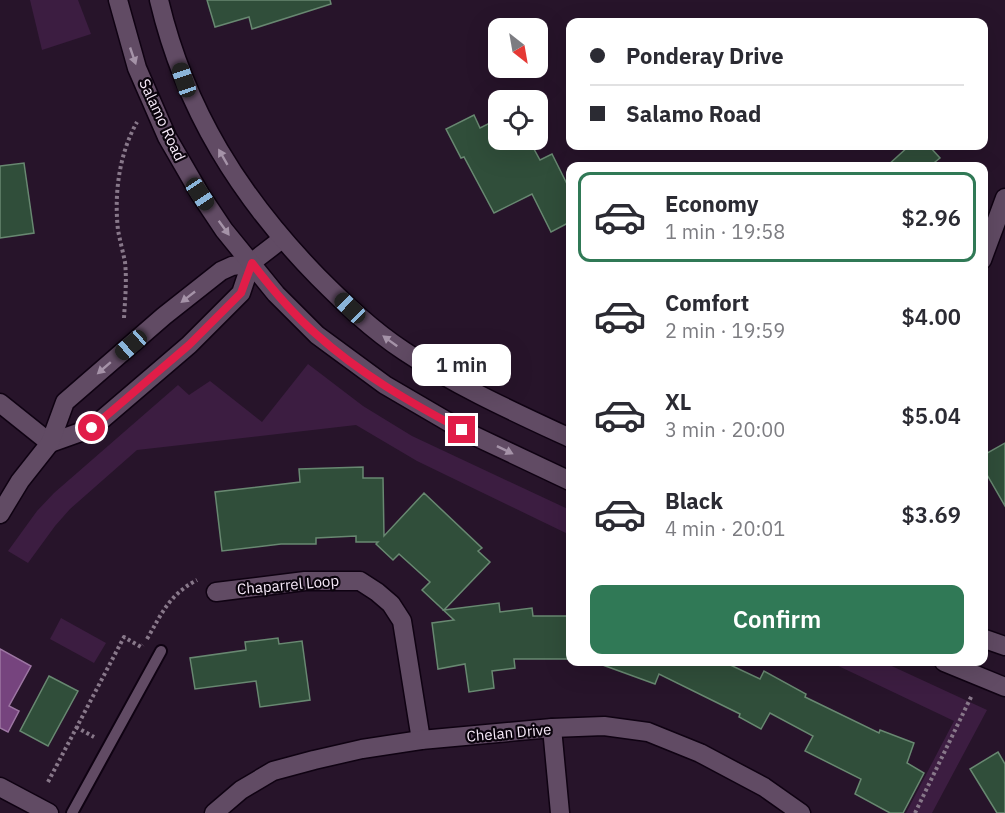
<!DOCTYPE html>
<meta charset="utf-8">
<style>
:root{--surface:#fff;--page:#f7f7f7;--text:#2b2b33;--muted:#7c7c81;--line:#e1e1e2;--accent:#307956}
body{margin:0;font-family:"IBM Plex Sans",sans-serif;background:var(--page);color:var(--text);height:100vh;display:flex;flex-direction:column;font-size:22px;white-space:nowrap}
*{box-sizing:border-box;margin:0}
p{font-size:20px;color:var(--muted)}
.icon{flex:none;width:33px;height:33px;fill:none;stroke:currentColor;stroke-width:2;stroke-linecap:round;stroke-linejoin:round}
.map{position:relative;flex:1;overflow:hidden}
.details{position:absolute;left:566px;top:162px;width:422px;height:504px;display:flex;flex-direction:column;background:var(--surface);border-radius:12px;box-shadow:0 6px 24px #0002}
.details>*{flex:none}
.banner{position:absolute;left:566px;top:18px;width:422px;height:132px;border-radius:12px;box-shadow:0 6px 24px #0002;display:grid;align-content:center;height:132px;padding:0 24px;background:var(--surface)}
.needle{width:39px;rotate:149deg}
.tools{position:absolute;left:488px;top:18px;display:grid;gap:12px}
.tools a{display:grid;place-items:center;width:60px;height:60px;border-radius:12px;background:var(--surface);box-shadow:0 6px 24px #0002;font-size:30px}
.end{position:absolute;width:27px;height:27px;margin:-14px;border:8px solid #e11d48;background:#fff;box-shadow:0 0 0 3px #fff}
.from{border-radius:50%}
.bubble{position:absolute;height:42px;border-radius:12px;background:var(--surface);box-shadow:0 6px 24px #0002;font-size:20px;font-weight:600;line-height:42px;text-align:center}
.car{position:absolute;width:18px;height:36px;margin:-18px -9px;border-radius:8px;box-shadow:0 0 4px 2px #0007;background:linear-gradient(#222 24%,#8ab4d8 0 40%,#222 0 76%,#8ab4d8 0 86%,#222 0)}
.banner b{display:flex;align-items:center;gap:21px;height:57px;font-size:22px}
.banner b+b{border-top:2px solid var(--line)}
.banner i{width:15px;height:15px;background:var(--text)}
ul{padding:10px 0 0;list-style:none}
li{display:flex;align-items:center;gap:18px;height:90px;margin:0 12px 9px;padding:0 12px;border:3px solid transparent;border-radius:12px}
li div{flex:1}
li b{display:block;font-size:22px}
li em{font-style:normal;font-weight:600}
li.current{border-color:var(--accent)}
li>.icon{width:54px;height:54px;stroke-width:1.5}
.action{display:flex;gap:12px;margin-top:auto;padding:12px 24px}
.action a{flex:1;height:69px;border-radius:12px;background:var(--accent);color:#fff;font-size:24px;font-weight:600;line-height:69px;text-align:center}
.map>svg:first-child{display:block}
.green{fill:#3c1d41}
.water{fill:#76447e;stroke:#9d76a3;stroke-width:1.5}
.building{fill:#304e3a;stroke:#688871;stroke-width:1.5}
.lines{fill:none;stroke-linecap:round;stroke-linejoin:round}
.lane-casing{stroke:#0f0212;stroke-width:14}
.street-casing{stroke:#0f0212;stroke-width:21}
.secondary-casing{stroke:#0f0212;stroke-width:21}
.path{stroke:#88788a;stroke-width:4;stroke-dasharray:3 3;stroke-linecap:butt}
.lane{stroke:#614b64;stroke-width:10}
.street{stroke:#614b64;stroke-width:18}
.secondary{stroke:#614b64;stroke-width:18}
.oneway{fill:#a593a8}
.route{stroke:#e11d48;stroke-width:8}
.labels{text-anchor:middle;stroke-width:4.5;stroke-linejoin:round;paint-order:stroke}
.street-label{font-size:15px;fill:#f8ebfa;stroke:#0b040d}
</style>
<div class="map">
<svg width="1005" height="813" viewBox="0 0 1005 813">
<rect width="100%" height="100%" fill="#27142a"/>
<!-- green -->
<g class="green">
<path d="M 30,0 L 78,0 L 91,34 L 42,50 Z"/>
<path d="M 308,364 L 363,406 L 412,436 L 570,510 L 570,535 L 417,461 L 356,425 L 137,450 L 70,509 L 55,526 L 28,563 L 8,551 L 37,511 L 54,493 L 178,385 L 189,395 L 210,381 L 262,422 Z"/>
<path d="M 61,618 L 106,643 L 94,663 L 50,639 Z"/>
<path d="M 830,662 L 883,662 L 987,710 L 932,813 L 906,813 L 954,721 Z"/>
</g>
<!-- water -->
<path class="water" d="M 0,649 L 31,666 L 9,706 L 19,711 L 8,732 L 0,728 Z"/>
<!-- building -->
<g class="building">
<path d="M 207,0 L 330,0 L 331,4 L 252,29 L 249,17 L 215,27 Z"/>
<path d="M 474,115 L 480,128 L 498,119 L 498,140 L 529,140 L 540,160 L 552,154 L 570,190 L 570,222 L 551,232 L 532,194 L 494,213 L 464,157 L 461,158 L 446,129 Z"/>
<path d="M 909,146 L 929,146 L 940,158 L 930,166 L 887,166 Z"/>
<path d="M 24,163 L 34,233 L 0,238 L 0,166 Z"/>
<path d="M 1005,443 L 1005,506 L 982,466 L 982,456 Z"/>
<path d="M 363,467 L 363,478 L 383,478 L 384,536 L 424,493 L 482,548 L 478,551 L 490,562 L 444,610 L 499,603 L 500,612 L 532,608 L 533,616 L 570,616 L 570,659 L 514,659 L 515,668 L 492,671 L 494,688 L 469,692 L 465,664 L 438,669 L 432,623 L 454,620 L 422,590 L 430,582 L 399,554 L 393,560 L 376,544 L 378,542 L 356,542 L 356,536 L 316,538 L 316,544 L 281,544 L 222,551 L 215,492 L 300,482 L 299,469 Z"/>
<path d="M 278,638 L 279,644 L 302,641 L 310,700 L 260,707 L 256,681 L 195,689 L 190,658 L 246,650 L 245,642 Z"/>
<path d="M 601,662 L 724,662 L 760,679 L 764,671 L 806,694 L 805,697 L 879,733 L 880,730 L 914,743 L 907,763 L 924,773 L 903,813 L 890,813 L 855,794 L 861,779 L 805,751 L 813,736 L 770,713 L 761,729 L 739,717 L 740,714 L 659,674 L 655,684 L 600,664 Z"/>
<path d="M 49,676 L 78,691 L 48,746 L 20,731 Z"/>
<path d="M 998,752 L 1005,764 L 1005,813 L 997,813 L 970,769 Z"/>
</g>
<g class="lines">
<!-- lane casing -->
<g class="lane-casing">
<path id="lane" d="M 72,813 L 161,651"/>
</g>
<!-- street casing -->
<g class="street-casing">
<g id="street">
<path d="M 982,260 L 1005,198"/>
<path d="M 0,403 L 50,443"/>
<path d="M 50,443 L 92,428 L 189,345 L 241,293 L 251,263"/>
<path d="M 0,514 L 20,481 L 50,443 L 65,402 L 164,316 L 221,271 L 232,266 L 251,263 L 282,239"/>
<path d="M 216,592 L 305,581 L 360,581 L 377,592 L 391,604 L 402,621 L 421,740"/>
<path d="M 552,728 L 560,813"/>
<path d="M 0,787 L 49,813"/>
<path d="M 214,813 L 241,790 L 273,771 L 314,760 L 362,749 L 421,740 L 552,728 L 604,726 L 648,732 L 700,753 L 764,787 L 801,813"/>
</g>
</g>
<!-- secondary casing -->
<g class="secondary-casing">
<g id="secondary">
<path d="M 118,0 L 137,68 L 167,137 L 200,194 L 224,230 L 276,294 L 317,335 L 385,385 L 462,430 L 570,481"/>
<path d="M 159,0 C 185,110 240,197 318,277 C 345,304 372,330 404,351 C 456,386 514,412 570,438"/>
<path d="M 982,638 L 1005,646"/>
<path d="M 944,662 L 1005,687"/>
</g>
</g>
<!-- path -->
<g class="path">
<path d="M 124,318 C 125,300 127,281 125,262 C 123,252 120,241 118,230 C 114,194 119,154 137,122"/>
<path d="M 147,639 C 162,613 169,595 197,580"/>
<path d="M 76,727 L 94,737"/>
<path d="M 48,782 L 124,637 L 141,647 L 143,645"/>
<path d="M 915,813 L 972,695"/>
</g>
<!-- lane -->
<use href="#lane" class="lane"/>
<!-- street -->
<use href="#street" class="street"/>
<!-- secondary -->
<use href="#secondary" class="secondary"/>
</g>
<!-- one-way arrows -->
<defs><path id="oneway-solid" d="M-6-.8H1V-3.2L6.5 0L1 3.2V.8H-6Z" transform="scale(1.5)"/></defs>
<g class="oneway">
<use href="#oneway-solid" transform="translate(133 56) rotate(71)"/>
<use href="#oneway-solid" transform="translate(223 157) rotate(-120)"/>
<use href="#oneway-solid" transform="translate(224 228) rotate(54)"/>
<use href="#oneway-solid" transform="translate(188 297) rotate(142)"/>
<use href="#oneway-solid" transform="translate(390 341) rotate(-144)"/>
<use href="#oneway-solid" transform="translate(104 368) rotate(139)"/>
<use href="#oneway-solid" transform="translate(505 450) rotate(26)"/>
</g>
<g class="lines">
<!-- route -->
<path class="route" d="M 92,428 L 189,345 L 241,293 L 252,263 C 271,288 292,313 316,334 C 359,373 411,403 462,430"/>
</g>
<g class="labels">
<!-- street labels -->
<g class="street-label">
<text transform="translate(162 120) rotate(65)" y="5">Salamo Road</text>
<text transform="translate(288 585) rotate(-5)" y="5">Chaparrel Loop</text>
<text transform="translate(509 733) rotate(-5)" y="5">Chelan Drive</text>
</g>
</g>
</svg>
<div class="tools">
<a><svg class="needle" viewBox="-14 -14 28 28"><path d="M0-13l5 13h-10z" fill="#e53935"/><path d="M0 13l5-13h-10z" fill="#7c7c81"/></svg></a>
<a><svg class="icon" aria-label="locate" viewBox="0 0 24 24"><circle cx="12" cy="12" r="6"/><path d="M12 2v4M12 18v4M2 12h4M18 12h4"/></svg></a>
</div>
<i class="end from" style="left:92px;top:428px"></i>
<i class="end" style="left:462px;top:430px"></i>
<div class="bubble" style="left:412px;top:344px;width:99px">1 min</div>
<i class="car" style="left:184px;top:80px;rotate:341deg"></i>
<i class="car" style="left:200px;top:194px;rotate:146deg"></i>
<i class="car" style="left:350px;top:308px;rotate:314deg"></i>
<i class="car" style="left:131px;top:345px;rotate:229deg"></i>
<div class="banner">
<b><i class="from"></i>Ponderay Drive</b>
<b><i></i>Salamo Road</b>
</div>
<section class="details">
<ul>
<li class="current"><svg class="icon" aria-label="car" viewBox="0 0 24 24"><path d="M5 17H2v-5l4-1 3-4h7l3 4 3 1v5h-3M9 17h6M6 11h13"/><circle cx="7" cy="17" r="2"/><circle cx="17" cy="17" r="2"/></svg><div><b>Economy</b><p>1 min · 19:58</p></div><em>$2.96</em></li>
<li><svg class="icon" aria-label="car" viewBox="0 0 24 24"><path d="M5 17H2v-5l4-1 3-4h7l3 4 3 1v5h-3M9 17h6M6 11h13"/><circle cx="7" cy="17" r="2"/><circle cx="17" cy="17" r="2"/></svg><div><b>Comfort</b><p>2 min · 19:59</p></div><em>$4.00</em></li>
<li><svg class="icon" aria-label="car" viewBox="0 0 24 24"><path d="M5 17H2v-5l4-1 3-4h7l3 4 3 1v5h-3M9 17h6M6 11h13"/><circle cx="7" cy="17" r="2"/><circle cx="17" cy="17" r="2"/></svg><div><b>XL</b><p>3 min · 20:00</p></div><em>$5.04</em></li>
<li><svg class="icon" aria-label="car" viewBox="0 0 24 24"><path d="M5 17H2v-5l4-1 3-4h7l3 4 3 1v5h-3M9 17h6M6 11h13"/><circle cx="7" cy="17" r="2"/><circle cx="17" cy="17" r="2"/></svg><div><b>Black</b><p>4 min · 20:01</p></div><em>$3.69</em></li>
</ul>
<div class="action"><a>Confirm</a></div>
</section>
</div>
